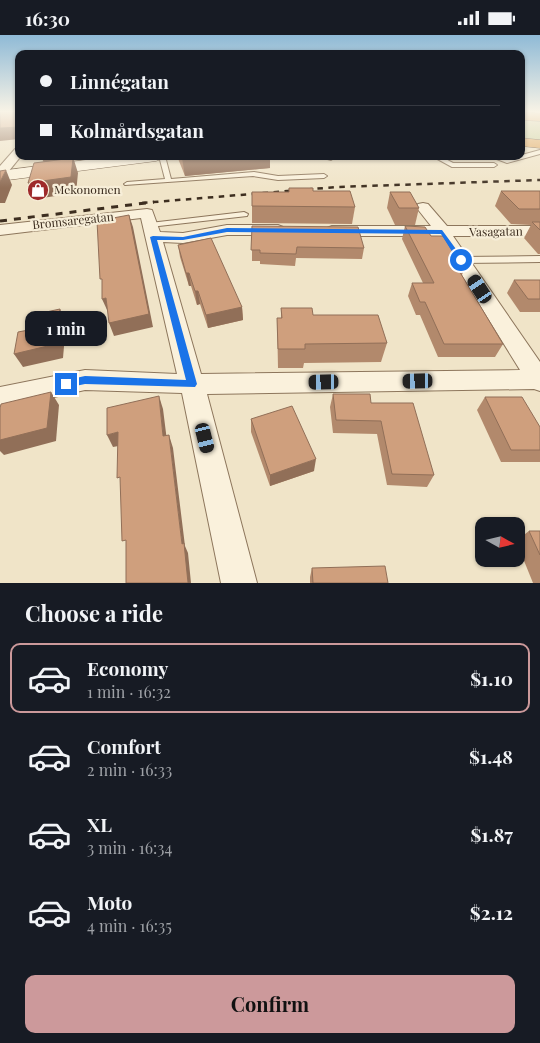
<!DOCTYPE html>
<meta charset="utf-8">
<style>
:root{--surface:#171b24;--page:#242831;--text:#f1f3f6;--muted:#9ea1a6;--line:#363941;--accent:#cc999b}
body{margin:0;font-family:"Playfair Display",serif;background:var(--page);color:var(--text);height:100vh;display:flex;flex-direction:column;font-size:19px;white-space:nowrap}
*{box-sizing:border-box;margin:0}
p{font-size:16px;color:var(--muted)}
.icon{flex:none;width:28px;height:28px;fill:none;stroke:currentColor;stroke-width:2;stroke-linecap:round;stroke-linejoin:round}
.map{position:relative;height:548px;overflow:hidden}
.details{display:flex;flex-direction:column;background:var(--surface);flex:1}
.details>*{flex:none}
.top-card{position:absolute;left:15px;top:15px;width:510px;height:110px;border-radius:10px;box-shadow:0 1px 4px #0004;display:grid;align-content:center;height:110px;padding:0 25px;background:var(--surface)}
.needle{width:32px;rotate:98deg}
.buttons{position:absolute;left:475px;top:482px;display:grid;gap:10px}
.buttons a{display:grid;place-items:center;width:50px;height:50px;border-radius:10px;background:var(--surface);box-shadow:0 1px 4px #0004;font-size:25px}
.end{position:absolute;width:22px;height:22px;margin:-11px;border:6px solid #1a73e8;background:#fff;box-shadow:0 0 0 2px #fff}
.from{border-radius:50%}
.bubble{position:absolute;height:35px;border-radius:10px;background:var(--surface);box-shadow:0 1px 4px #0004;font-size:16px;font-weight:700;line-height:35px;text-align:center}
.car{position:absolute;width:15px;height:30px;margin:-15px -8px;border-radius:6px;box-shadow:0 0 4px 1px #0007;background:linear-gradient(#222 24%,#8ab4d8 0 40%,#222 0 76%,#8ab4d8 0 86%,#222 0)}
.top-card b{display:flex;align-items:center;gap:18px;height:48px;font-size:19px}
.top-card b+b{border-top:1px solid var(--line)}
.top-card i{width:12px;height:12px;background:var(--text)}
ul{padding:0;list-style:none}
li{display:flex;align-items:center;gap:15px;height:70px;margin:0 10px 8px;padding:0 15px;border:2px solid transparent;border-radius:10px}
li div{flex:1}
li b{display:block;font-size:19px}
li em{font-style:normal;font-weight:700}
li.active{border-color:var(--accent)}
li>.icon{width:45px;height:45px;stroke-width:1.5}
h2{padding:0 25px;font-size:22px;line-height:60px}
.action{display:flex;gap:10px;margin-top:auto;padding:10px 25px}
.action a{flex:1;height:58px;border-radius:10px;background:var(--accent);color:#111;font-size:20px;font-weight:700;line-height:58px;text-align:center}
.status{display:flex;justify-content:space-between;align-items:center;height:35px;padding:0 25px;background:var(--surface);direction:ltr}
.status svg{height:14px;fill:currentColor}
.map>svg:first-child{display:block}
.green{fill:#c9cf9b}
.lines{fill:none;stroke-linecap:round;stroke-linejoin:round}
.lane-casing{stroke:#8d765c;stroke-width:2}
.street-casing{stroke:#8d765c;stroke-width:2}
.secondary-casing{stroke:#6f573f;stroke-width:1}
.highway-casing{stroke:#5b4430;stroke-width:1}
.lane{fill:#faf1dc;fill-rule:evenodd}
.street{fill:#faf1dc;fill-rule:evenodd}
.secondary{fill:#faf1dc;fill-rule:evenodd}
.highway{fill:#e0a458;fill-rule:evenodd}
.rail-far1{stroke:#3d2e20;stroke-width:2.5;stroke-dasharray:5.5 5.5;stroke-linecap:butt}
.rail{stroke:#3d2e20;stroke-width:3;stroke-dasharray:7 7;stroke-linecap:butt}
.wall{fill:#b2896c}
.shaded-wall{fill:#916f58}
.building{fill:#cf9f7d;stroke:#916f58}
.route{fill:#1a73e8}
.labels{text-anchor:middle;stroke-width:4.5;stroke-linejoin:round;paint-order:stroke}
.far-poi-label{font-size:12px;fill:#3d2e20;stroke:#f7eed8;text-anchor:start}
.far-street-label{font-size:12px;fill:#3d2e20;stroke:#f7eed8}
</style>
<div class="status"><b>16:30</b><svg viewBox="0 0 49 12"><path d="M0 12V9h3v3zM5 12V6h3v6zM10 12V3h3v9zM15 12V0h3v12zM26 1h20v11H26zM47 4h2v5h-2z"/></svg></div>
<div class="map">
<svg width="540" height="548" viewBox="0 0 540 548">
<rect width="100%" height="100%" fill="#f0e4c8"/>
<!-- green -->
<path class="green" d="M 521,83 L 540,84 L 540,106 L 521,104 Z"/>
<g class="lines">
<!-- lane casing -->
<g class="lane-casing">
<g id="lane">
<path d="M 540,115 L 540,119 L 507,128 L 489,121 L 498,121 L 507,124 Z"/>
<path d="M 159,121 L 165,121 L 171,144 L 254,137 L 278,141 L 324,139 L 327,141 L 324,143 L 278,145 L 253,141 L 125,150 L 124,149 L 127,147 L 165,144 Z"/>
<path d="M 317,121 L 331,121 L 334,123 L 331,125 Z"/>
<path d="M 432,121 L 440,121 L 453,128 L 494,128 L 497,130 L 494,132 L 452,132 Z"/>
<path d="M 244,177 L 248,179 L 247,181 L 150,192 L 146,190 L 150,188 Z"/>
<path d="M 540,221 L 540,227 L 461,228 L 457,225 L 461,222 Z"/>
</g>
</g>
<!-- street casing -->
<g class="street-casing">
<g id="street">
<path d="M 535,77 L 540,77 L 540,80 L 536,79 Z"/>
<path d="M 19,113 L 19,121 L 21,121 L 4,142 L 0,143 L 0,131 L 15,114 Z"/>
<path d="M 423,168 L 428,169 L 447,191 L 540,191 L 540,201 L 453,201 L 540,327 L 540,356 L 534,354 L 207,359 L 257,548 L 221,548 L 182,358 L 85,355 L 0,374 L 0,352 L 85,335 L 177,339 L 141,183 L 0,200 L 0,190 L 147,174 L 152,175 L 160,197 L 183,198 L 227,190 L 278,190 L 283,192 L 286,195 L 283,198 L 278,200 L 227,200 L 183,208 L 163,207 L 201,339 L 520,335 L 437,201 L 332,201 L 327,199 L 324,196 L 327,193 L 332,191 L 431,191 L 416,172 L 418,169 Z"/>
</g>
</g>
<!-- secondary casing -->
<g class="secondary-casing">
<path id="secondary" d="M 117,121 L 164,121 L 161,124 L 156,126 L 0,146 L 0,136 Z"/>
</g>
<!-- highway casing -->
<g class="highway-casing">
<g id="highway">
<path d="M 521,77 L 540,78 L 540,86 L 521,85 Z"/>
<path d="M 521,103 L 540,105 L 540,113 L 521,111 Z"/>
</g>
</g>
<!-- lane -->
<use href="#lane" class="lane"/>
<!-- street -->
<use href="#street" class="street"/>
<!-- secondary -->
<use href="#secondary" class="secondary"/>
<!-- highway -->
<use href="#highway" class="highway"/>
<!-- rail-far1 -->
<path class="rail-far1" d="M 142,168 L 337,152 L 540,145"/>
<!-- rail -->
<path class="rail" d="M 0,186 L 154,167"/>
</g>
<!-- wall -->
<g class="wall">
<path d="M 177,121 L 270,121 L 270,133 L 185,141 Z"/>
<path d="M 313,156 L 355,172 L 352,189 L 252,188 L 252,171 L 289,157 Z"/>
<path d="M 501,156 L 540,156 L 540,219 L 538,219 L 524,203 L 531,190 L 511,189 L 495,171 Z"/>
<path d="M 390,157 L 419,173 L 415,190 L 395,190 L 387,173 Z"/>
<path d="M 252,191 L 364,213 L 362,224 L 296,223 L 295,231 L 260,229 L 260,226 L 252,226 Z"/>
<path d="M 405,191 L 431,201 L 464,234 L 462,240 L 503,309 L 495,322 L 438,322 L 420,280 L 416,280 L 408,261 L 412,248 L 423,248 L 402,204 Z"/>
<path d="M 178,210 L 242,272 L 243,285 L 208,293 L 200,269 L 197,270 L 191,251 L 189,251 L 180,222 Z"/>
<path d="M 514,245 L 540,245 L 540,277 L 520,277 L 507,258 Z"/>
<path d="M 281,273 L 313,280 L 387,308 L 381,327 L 304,328 L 303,333 L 278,333 L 277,283 L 281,283 Z"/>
<path d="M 333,359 L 371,368 L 434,440 L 427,452 L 387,450 L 377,399 L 333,398 L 330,372 Z"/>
<path d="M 485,362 L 540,392 L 540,427 L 501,427 L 477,375 Z"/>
<path d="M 251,384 L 314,436 L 270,451 L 251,397 Z"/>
<path d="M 529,496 L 540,496 L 540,548 L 533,548 L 516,506 Z"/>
<path d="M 312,533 L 388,548 L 310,548 L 310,542 Z"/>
</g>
<!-- shaded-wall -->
<g class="shaded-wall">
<path d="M 19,92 L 19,104 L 0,106 L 0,93 Z"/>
<path d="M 41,121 L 79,121 L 79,124 L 74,125 L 78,138 L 76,158 L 35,164 L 28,148 L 44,128 Z"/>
<path d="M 205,121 L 270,121 L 270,133 L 185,141 L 182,123 Z"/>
<path d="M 6,135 L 12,150 L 5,168 L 0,168 L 0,147 Z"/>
<path d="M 129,180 L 133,192 L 153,292 L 114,301 L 109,288 Z"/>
<path d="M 186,238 L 189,238 L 191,251 L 189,251 Z"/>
<path d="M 195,256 L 198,256 L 200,269 L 197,270 Z"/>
<path d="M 106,263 L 108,277 L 102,264 Z"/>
<path d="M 242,272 L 243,285 L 208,293 L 206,280 Z"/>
<path d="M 60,274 L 66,288 L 63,323 L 23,332 L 14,319 Z"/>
<path d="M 51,357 L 59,370 L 56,406 L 4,420 L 0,416 L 0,405 Z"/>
<path d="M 159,361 L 163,374 L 168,414 L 163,401 Z"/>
<path d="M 118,397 L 124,410 L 113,412 L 107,400 Z"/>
<path d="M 169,400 L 173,413 L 185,511 L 188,518 L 191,548 L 188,548 L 182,509 Z"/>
<path d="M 316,424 L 314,436 L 270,451 L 270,440 Z"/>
</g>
<!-- building -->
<g class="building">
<path d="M 0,77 L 19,77 L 19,92 L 0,93 Z"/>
<path d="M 182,121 L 205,121 L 182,123 Z"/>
<path d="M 73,123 L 71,142 L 28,148 L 34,128 Z"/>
<path d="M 6,135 L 0,147 L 0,136 Z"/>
<path d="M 289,153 L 313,153 L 313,156 L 350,156 L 355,172 L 252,171 L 252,157 L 289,157 Z"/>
<path d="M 501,156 L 540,156 L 540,174 L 519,174 Z"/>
<path d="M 390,157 L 410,157 L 419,173 L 399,173 Z"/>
<path d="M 129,180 L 149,279 L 109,288 L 106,263 L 102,264 L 102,244 L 100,244 L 97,186 Z"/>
<path d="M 532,187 L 540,187 L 540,195 Z"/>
<path d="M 252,191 L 358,192 L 364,213 L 297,212 L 296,219 L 260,218 L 260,215 L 251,215 Z"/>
<path d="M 405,191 L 425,192 L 431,201 L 443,201 L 464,234 L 458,234 L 503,309 L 444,309 L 425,267 L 420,267 L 412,248 L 434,248 Z"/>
<path d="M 211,203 L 242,272 L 206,280 L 198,256 L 195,256 L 189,238 L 186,238 L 178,210 Z"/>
<path d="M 514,245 L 540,245 L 540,264 L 528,264 Z"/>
<path d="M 281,273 L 312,273 L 313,280 L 378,280 L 387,308 L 305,309 L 305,314 L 278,314 L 277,283 L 282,283 Z"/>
<path d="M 60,274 L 56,309 L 14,319 L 18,297 L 34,294 L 37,279 Z"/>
<path d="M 51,357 L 47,393 L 0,405 L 0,373 L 1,369 Z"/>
<path d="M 333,359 L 370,359 L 371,368 L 413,368 L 434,440 L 392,439 L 381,386 L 336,385 Z"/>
<path d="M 159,361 L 163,401 L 169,400 L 182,509 L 184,508 L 188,548 L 126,548 L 126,505 L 122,506 L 120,442 L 117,443 L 118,397 L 107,400 L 107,373 Z"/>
<path d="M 485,362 L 522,362 L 540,392 L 540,415 L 511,415 Z"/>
<path d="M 292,371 L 316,424 L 270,440 L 251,384 Z"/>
<path d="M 529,496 L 540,496 L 540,520 Z"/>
<path d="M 385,531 L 388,548 L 313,548 L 312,533 Z"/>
</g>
<!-- sky -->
<linearGradient id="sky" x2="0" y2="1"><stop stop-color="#8fbad6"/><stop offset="0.5" stop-color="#f8f3e6"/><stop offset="1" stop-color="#f8f3e6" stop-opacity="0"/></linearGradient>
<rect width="540" height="153" fill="url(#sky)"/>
<!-- route -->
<path class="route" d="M 227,193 L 442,195 L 464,225 L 458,226 L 441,199 L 227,197 L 183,205 L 157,205 L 197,349 L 195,352 L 85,349 L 66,353 L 62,352 L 62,346 L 85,341 L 186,345 L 150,202 L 153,201 L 183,202 Z"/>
<!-- icons -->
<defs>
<g id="shop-disc" transform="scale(1.125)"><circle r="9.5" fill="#9e2a2b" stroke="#f7eed8"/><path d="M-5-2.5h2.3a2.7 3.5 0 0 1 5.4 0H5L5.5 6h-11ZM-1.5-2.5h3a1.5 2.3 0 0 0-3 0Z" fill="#fff"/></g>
</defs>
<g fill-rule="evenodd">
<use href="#shop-disc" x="38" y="155"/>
</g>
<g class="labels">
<!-- far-poi labels -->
<g class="far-poi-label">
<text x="54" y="159">Mekonomen</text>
</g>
<!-- far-street labels -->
<g class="far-street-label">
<text transform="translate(73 186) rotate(-6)" y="4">Bromsaregatan</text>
<text transform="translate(496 197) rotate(-1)" y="4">Vasagatan</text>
</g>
</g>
</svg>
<div class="buttons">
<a><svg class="needle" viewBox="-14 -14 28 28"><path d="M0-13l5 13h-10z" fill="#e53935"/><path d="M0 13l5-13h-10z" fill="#9ea1a6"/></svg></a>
</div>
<i class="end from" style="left:461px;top:225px"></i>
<i class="end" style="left:66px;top:349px"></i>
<div class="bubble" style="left:25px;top:276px;width:82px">1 min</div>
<i class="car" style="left:480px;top:254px;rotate:327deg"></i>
<i class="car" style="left:418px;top:346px;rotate:269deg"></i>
<i class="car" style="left:324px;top:347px;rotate:269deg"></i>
<i class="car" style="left:205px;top:403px;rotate:166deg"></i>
<div class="top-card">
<b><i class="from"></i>Linnégatan</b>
<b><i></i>Kolmårdsgatan</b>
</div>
</div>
<section class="details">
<h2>Choose a ride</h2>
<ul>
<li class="active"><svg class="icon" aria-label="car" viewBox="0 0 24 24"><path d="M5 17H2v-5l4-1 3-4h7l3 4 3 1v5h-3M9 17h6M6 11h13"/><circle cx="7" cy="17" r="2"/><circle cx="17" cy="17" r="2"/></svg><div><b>Economy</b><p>1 min · 16:32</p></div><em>$1.10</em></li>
<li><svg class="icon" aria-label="car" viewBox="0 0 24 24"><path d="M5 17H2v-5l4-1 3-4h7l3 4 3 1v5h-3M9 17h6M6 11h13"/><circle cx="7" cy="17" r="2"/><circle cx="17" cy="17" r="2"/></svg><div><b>Comfort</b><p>2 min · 16:33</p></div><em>$1.48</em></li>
<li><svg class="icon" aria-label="car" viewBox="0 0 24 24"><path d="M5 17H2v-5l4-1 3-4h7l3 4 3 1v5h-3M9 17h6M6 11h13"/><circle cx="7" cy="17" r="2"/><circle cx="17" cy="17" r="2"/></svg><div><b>XL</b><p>3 min · 16:34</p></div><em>$1.87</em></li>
<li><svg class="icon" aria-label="car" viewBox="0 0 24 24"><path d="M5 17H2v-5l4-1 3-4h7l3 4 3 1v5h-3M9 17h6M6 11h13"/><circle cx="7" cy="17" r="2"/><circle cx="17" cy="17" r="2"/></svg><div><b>Moto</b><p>4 min · 16:35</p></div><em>$2.12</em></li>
</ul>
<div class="action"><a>Confirm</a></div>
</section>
